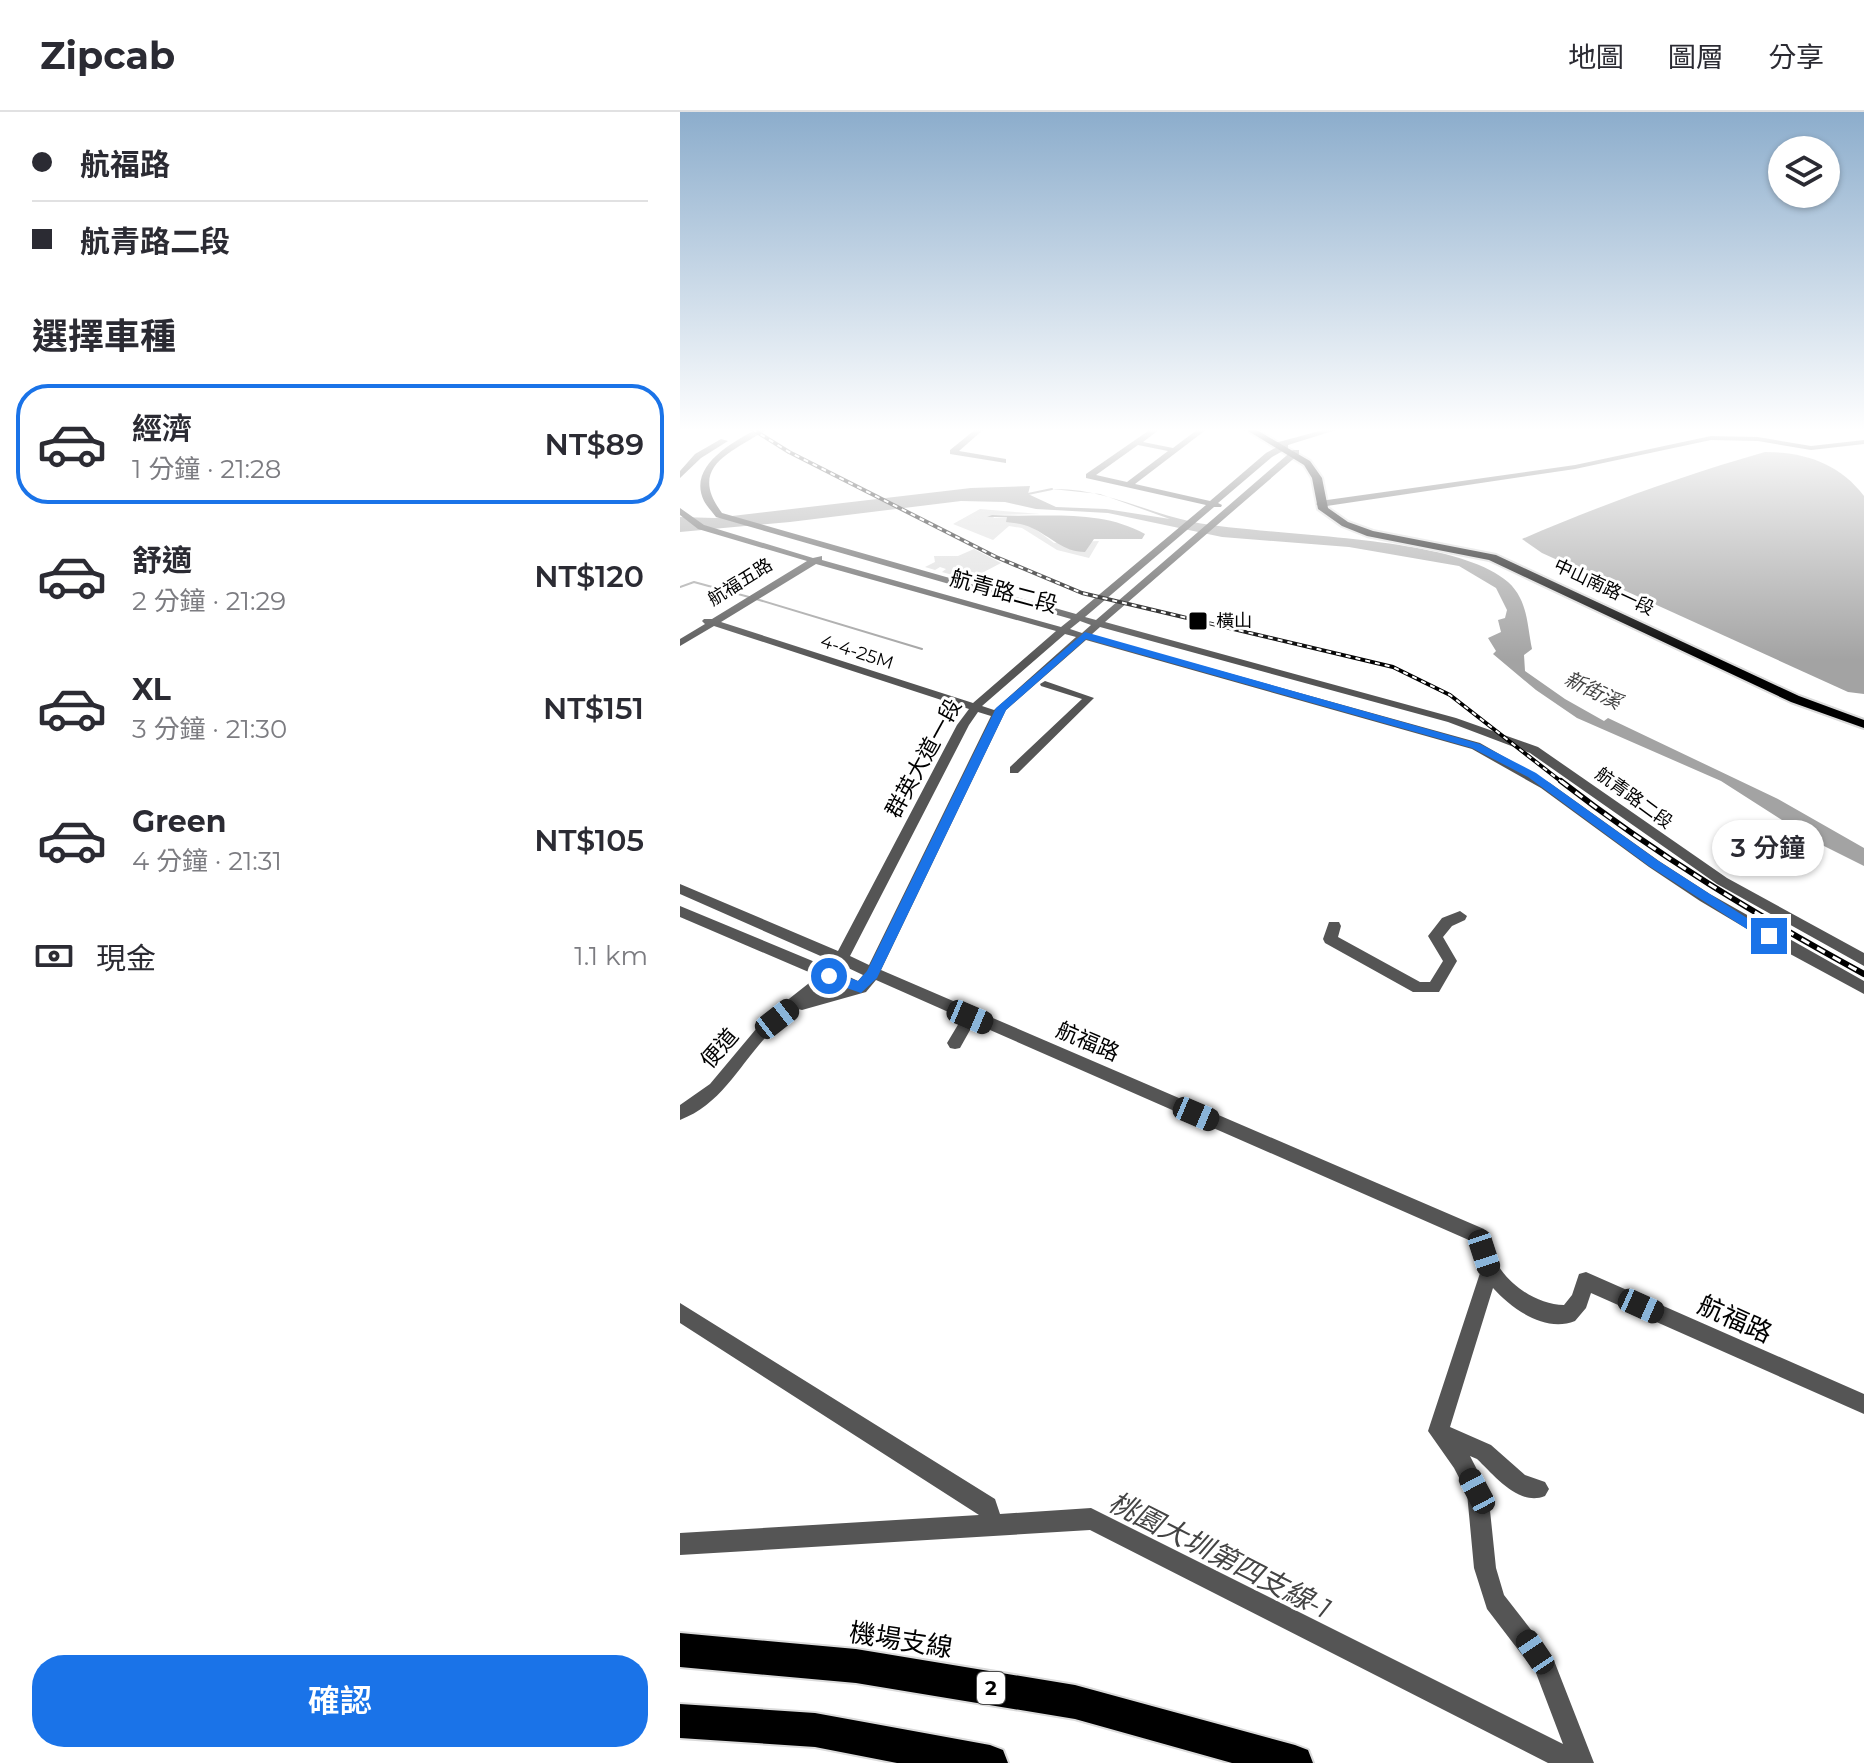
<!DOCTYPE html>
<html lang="zh-TW">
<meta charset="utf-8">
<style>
:root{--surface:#fff;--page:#f2f2f3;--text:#2b2b33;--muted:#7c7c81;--line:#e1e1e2;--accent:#1a73e8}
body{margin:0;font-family:Montserrat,"Noto Sans TC",sans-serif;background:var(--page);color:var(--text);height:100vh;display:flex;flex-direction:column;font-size:30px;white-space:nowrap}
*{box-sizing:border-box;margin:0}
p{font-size:26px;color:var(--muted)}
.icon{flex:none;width:44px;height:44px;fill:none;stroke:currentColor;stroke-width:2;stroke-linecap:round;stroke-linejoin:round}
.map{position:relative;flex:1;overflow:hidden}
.side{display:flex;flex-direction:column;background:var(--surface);width:680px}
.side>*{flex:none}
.hud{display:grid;align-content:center;height:176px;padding:0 32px;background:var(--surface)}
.buttons{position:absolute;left:1088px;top:24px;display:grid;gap:16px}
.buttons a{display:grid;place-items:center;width:72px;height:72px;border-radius:50%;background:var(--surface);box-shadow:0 2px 6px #0004;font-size:40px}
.end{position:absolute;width:36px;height:36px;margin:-18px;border:10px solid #1a73e8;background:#fff;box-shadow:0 0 0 4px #fff}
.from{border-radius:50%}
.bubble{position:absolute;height:56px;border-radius:28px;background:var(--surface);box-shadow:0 2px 6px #0004;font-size:26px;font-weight:600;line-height:56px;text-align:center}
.car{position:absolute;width:24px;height:48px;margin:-24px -12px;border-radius:10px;box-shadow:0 0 6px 2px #0007;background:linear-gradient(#222 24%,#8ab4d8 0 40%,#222 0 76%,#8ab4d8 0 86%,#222 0)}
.hud b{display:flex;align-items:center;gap:28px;height:76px;font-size:30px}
.hud b+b{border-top:2px solid var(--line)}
.hud i{width:20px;height:20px;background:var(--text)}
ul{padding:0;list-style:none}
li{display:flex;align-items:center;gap:24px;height:120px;margin:0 16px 12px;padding:0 16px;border:4px solid transparent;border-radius:32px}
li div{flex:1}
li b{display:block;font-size:30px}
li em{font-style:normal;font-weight:600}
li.current{border-color:var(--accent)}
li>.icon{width:72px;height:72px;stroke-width:1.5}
h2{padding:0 32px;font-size:36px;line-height:96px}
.pay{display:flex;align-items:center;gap:20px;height:88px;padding:0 32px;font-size:30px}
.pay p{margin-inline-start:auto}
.primary-button{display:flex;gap:16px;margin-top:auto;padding:16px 32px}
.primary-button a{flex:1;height:92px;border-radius:32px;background:var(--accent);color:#fff;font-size:32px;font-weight:600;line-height:92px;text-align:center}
header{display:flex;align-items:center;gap:48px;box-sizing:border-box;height:112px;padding:0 40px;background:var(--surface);border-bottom:2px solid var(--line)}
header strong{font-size:38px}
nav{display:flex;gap:44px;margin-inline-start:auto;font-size:28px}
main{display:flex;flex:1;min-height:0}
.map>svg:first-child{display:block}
.green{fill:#dcdcdc}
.water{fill:#a3a3a3}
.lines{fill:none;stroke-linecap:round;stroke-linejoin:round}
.stream{stroke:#a3a3a3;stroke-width:2}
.major-casing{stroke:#dbdbdb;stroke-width:4}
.highway-casing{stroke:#dbdbdb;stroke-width:4}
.minor{fill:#555;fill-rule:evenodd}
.major{fill:#000;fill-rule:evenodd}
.highway{fill:#000;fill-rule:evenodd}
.rail-far1-casing{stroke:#000;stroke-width:4}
.rail-casing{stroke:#000;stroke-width:6}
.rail-far1{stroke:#fff;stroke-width:2;stroke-dasharray:5;stroke-linecap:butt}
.rail{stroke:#fff;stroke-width:3;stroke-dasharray:9;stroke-linecap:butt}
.route{fill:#1a73e8}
.poi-dot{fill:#000;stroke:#fff;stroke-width:3}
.labels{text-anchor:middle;stroke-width:6;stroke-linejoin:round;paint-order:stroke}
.far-street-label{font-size:18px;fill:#000;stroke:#fff}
.far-poi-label{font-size:18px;fill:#000;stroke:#fff;text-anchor:start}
.far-water-label{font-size:20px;font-style:italic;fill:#444;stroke:#fff}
.shield{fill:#fff;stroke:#4c4c4c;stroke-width:2}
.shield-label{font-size:20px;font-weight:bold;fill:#000}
.street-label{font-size:22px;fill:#000;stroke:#fff}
.near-street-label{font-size:26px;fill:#000;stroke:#fff}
.near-water-label{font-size:28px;font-style:italic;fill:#444;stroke:#fff}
</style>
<header>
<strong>Zipcab</strong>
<nav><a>地圖</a><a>圖層</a><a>分享</a></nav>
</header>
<main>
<section class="side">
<div class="hud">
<b><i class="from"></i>航福路</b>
<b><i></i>航青路二段</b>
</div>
<h2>選擇車種</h2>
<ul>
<li class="current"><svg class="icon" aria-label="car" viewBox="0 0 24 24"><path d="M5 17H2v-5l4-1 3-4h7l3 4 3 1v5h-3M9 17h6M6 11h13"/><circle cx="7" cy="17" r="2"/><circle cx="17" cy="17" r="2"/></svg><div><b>經濟</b><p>1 分鐘 · 21:28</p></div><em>NT$89</em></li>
<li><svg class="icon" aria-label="car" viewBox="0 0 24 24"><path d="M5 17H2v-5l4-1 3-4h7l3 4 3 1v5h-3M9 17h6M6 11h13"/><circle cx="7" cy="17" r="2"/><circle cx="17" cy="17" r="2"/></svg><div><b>舒適</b><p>2 分鐘 · 21:29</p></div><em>NT$120</em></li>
<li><svg class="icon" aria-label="car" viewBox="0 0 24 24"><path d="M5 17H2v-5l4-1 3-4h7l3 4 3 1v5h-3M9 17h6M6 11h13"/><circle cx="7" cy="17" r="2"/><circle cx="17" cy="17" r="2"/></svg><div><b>XL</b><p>3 分鐘 · 21:30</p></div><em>NT$151</em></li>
<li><svg class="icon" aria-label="car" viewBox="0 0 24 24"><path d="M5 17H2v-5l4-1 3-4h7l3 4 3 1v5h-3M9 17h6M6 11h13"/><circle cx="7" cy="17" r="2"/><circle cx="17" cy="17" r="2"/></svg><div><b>Green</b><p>4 分鐘 · 21:31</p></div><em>NT$105</em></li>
</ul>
<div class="pay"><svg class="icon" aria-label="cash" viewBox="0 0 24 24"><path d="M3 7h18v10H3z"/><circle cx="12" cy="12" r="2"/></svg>現金<p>1.1 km</p></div>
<div class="primary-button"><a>確認</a></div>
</section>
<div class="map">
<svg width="1184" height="1651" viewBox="0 0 1184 1651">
<rect width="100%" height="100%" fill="#fff"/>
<!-- green -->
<g class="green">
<path d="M 300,397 L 360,402 L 312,403 L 314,406 L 327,405 L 354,416 L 374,431 L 419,429 L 409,446 L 377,438 L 342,416 L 329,414 L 313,428 L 273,412 Z"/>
<path d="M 294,437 L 321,451 L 300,462 L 303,468 L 300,471 L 262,460 L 266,457 L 260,455 L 255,458 L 245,455 L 255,450 L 254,444 L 278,444 Z"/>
</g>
<!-- water -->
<g class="water">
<path d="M 1085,340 C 1124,340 1159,351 1184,384 L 1184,582 L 1168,580 L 862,441 L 842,427 C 921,393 1001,364 1085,340 Z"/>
<path d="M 350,374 L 348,382 L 376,395 L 426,397 L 490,407 L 420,382 L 372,377 C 423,376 465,400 513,410 C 589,425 774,422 828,470 C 848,488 847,513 852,537 L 844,543 L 845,559 L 885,587 L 924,609 L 928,606 L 1098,687 L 1184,736 L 1184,754 L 1138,731 L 1041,669 L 897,606 L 856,578 L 813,542 L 816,539 L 808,526 L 821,520 L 818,508 L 825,506 L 827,498 L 816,476 L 779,454 L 669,435 L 542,425 L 428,401 L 356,397 L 325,390 L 281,389 L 110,410 L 0,420 L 0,405 L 35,406 L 291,376 Z"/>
<path d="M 312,403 C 363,406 419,396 465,422 L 462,427 L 414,427 L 405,440 C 383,440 370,424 352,416 C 344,412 335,411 326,410 L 327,405 L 307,405 Z"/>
</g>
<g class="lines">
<!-- stream -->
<g class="stream">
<path d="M 348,382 L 372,377"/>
<path d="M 0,475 L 14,470 L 69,485"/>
<path d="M 76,487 L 242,537"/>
</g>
<!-- major casing -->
<g class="major-casing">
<path id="major" d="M 565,317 L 575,317 L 630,349 L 642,366 L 648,396 L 668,410 L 693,419 L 816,443 L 1119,584 L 1184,608 L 1184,616 L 1111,590 L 809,448 L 687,424 L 662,414 L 638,397 L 632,366 L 624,353 Z"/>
</g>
<!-- highway casing -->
<g class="highway-casing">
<g id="highway">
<path d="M 0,1521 L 176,1537 L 395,1573 L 615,1633 L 628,1638 L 633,1651 L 552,1651 L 395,1607 L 176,1571 L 0,1555 Z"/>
<path d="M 0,1592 L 135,1601 L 310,1633 L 323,1638 L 328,1651 L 217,1651 L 135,1635 L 0,1626 Z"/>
</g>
</g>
<!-- minor -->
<g class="minor">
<path d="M 77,317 L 87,317 C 54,340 6,353 42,401 L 396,502 L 526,393 L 406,366 L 406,362 L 471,317 L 480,317 L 463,330 L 493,336 L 518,317 L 527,317 L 455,372 L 530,389 L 586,341 L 597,335 L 594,333 L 595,331 L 647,317 L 659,317 L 608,333 L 608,336 L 592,345 L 538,391 L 542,393 L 541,395 L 534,395 L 405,505 L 416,508 L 613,338 L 619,338 L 619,342 L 425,510 L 776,606 L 858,635 L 1047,766 L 1184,841 L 1184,854 L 1037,772 L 850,641 L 768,610 L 420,515 L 411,523 L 800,631 L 870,671 L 979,749 L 1030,782 L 1184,869 L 1184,882 L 1099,836 L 1020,789 L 969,755 L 861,676 L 792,637 L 406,528 L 326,598 L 201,858 L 804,1117 C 809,1127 811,1138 815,1148 C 827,1172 857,1193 884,1193 L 892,1183 L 899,1162 L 906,1160 L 1184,1282 L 1184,1302 L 911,1181 L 906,1196 L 895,1209 C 865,1221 832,1197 813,1176 L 770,1315 L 811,1333 L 845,1363 L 865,1370 L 869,1377 L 865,1384 C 839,1395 814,1363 797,1347 L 790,1344 L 808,1379 L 816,1456 L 824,1483 L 873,1546 L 914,1651 L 868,1651 L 410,1418 L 0,1443 L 0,1421 L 299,1403 L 0,1211 L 0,1191 L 315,1387 L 320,1402 L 411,1396 L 883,1632 L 856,1561 L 807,1497 L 794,1456 L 787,1381 L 774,1356 L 748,1319 L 801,1158 L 791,1129 L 294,911 L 280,936 L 275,937 L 270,936 L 267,931 L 282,906 L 196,868 L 186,880 L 122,898 L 118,897 C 107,906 95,915 85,926 C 58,956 40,993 0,1008 L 0,993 L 30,972 L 86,905 L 138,864 L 0,805 L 0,794 L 147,855 L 152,849 L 0,782 L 0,772 L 158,839 L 277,613 L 289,597 L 34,514 L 0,534 L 0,527 L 25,512 L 22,509 L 24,507 L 32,507 L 127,449 L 18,417 L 0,403 L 0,396 L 24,413 L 133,446 L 142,444 L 142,448 L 381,515 L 391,507 L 36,405 C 32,400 27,394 24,389 C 7,354 53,330 77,317 ZM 458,333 L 488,339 L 447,370 L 416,363 ZM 136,452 L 376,519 L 293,591 L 41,510 ZM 400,509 L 411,513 L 402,521 L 390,517 ZM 385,522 L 396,525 L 314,598 L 302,594 ZM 298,600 L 311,604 L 189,853 L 170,844 L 289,613 ZM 164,854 L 183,863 L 178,869 L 159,860 ZM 151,869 L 163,875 L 137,882 Z"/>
<path d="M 296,317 L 304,317 L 279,339 L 326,347 L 326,351 L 270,342 L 270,338 Z"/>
<path d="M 1031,324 L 1078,325 L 1131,334 L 1184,328 L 1184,332 L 1131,338 L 1078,329 L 1031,328 L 895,357 L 640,395 L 636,392 L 640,389 L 895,353 Z"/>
<path d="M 41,327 L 48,329 L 21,346 L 0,366 L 0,359 L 15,342 Z"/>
<path d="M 365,569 L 414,586 L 338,661 L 330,661 L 330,655 L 402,587 L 361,574 L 360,572 Z"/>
<path d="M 780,799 L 787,804 L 785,808 L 772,814 L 763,825 L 777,849 L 759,880 L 733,880 L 645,831 L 643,827 L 649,810 L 659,810 L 661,814 L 658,825 L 740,870 L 750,870 L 763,849 L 748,824 L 762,806 Z"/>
</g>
<!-- major -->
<use href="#major" class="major"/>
<!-- highway -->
<use href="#highway" class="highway"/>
<!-- rail-far1 casing -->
<g class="rail-far1-casing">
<path id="rail-far1" d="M 72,317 L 109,340 L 316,445 L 402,481 L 713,555 L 770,583 L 883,671"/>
</g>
<!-- rail casing -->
<g class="rail-casing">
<path id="rail" d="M 881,669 C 976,743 1078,804 1184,862"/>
</g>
<!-- rail-far1 -->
<use href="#rail-far1" class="rail-far1"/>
<!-- rail -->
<use href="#rail" class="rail"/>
</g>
<!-- sky -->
<linearGradient id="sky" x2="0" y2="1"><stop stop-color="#8cadcc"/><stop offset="0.58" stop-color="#fff"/><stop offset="1" stop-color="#fff" stop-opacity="0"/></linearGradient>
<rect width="1184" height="548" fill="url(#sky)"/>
<!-- route -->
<path class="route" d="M 405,520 L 800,632 L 856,661 L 977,748 L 1095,824 L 1089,829 L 1084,828 L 969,754 L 848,665 L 792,636 L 406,527 L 326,598 L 197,866 L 181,881 L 144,868 L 142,864 L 149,859 L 178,869 L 187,859 L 316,596 Z"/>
<!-- markers -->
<rect class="poi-dot" x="508" y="499" width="20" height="20" rx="4"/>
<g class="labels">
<!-- far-street labels -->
<g class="far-street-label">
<text transform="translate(60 470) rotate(-32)" y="6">航福五路</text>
<text transform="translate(924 475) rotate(25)" y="6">中山南路一段</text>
<text transform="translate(177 540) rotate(18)" y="6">4-4-25M</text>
<text transform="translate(954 686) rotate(36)" y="6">航青路二段</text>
</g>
<!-- far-poi labels -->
<g class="far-poi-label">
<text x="536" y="515">橫山</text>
</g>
<!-- far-water labels -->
<g class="far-water-label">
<text transform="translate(913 578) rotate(26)" y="7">新街溪</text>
</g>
<!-- shield labels -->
<rect class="shield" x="297" y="1560" width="28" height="32" rx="6"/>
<g class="shield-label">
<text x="311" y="1583">2</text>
</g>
<!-- street labels -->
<g class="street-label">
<text transform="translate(324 479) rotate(15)" y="8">航青路二段</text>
<text transform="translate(243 646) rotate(-61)" y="8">群英大道一段</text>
<text transform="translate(408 929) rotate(23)" y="8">航福路</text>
<text transform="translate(39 936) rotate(-49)" y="8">便道</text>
</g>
<!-- near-street labels -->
<g class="near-street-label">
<text transform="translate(1055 1207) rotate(24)" y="9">航福路</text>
<text transform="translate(221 1528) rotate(9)" y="9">機場支線</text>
</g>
<!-- near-water labels -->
<g class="near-water-label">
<text transform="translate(540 1443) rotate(27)" y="10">桃園大圳第四支線-1</text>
</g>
</g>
</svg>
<div class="buttons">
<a><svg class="icon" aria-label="layers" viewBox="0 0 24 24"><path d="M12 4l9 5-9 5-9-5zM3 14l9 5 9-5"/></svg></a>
</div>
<i class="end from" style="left:149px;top:864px"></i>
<i class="end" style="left:1089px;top:824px"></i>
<div class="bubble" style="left:1032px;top:708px;width:112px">3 分鐘</div>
<i class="car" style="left:290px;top:905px;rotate:113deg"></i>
<i class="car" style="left:97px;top:907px;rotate:52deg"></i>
<i class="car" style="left:516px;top:1002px;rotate:113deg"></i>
<i class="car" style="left:804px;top:1141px;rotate:162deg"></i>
<i class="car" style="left:961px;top:1194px;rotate:114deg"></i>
<i class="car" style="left:797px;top:1379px;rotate:332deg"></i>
<i class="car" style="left:855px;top:1540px;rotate:326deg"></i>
</div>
</main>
